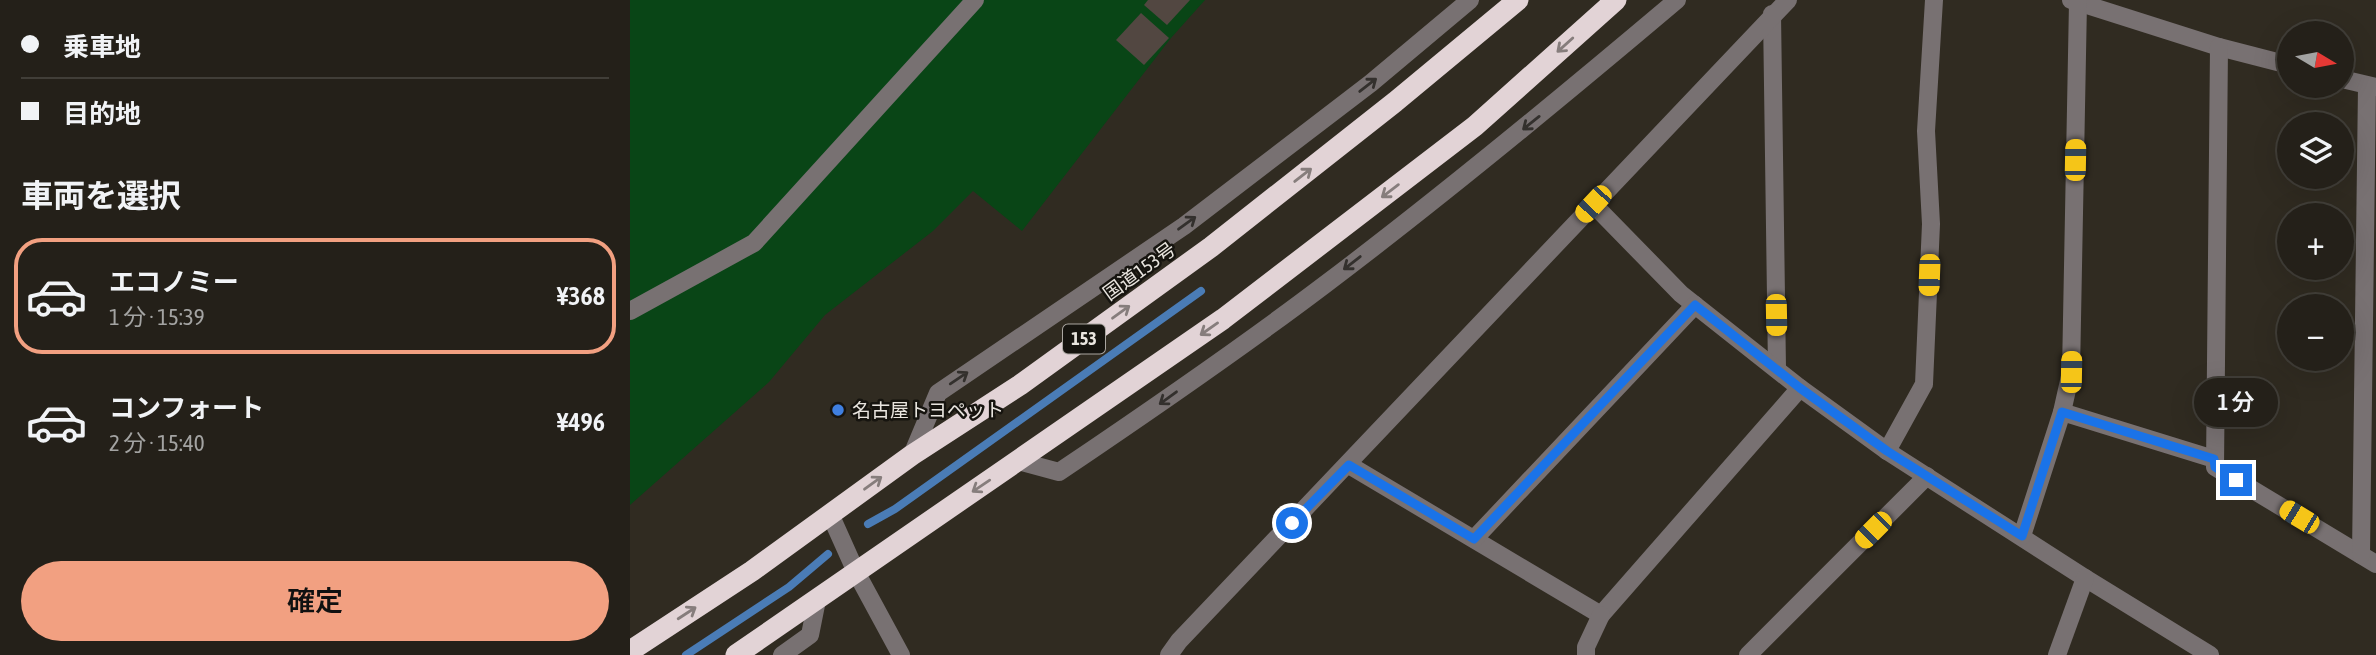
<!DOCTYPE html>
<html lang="ja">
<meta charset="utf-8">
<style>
:root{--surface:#242019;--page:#2c2822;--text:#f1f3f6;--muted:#a3a3a2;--line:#413e38;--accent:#f2a081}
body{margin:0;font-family:"Asap Condensed","Noto Sans JP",sans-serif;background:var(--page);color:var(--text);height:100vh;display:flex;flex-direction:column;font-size:26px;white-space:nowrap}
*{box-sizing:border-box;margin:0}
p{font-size:23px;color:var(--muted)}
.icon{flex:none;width:38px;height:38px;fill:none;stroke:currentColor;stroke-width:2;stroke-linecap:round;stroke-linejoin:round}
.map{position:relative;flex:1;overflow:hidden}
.panel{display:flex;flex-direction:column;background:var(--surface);width:630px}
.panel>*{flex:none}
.hud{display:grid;align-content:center;height:154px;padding:0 21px;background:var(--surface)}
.needle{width:46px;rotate:100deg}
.tools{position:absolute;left:1647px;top:21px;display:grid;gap:14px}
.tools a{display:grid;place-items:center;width:77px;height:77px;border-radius:50%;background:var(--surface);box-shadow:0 7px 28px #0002,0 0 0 2px var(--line);font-size:35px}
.end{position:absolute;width:32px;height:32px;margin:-16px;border:9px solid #1a73e8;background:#fff;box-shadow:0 0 0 4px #fff}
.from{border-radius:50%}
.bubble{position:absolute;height:49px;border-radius:24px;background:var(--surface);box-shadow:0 7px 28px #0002,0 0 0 2px var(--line);font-size:23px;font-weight:600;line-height:49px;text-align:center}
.car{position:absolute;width:21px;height:42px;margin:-21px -10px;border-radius:9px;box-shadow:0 0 5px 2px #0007;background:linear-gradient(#f5c518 24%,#345 0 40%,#f5c518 0 76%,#345 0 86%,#f5c518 0)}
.hud b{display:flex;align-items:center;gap:24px;height:66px;font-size:26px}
.hud b+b{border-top:2px solid var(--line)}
.hud i{width:18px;height:18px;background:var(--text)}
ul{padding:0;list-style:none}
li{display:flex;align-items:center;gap:21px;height:116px;margin:0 14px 10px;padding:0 7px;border:4px solid transparent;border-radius:28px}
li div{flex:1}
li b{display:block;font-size:26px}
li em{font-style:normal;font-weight:600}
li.on{border-color:var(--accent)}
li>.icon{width:63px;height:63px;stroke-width:1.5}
h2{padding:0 21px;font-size:32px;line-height:84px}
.action{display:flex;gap:14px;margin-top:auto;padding:14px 21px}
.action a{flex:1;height:80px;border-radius:42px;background:var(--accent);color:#111;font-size:28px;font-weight:600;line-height:80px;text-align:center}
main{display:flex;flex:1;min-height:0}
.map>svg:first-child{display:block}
.green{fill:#094516}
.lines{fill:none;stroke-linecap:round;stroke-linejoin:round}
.stream{stroke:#4a7cb6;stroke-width:8}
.building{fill:#524741}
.minor{stroke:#787172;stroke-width:18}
.highway{stroke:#e2d3d6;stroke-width:21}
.oneway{stroke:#867d7c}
.oneway2{stroke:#33302d}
.route{stroke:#1a73e8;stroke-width:9}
.shop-dot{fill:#3f7fe0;stroke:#16140f;stroke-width:2.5}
.labels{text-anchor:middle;stroke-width:5;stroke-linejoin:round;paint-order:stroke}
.shield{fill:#16140f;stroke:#aaa6a1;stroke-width:2}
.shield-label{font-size:18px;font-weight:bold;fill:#e9e5df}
.street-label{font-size:19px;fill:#e9e5df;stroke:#16140f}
.poi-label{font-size:19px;fill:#e9e5df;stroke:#16140f;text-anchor:start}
</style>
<main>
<section class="panel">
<div class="hud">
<b><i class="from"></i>乗車地</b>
<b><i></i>目的地</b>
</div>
<h2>車両を選択</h2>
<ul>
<li class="on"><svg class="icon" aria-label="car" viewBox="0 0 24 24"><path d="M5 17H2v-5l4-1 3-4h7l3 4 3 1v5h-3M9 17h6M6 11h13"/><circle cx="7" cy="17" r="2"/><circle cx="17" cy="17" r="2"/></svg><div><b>エコノミー</b><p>1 分 · 15:39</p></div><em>¥368</em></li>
<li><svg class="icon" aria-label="car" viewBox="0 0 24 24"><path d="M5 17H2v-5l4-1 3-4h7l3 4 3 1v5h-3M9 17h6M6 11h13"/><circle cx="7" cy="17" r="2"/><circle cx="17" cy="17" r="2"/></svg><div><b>コンフォート</b><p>2 分 · 15:40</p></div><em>¥496</em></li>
</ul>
<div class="action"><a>確定</a></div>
</section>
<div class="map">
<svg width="1746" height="655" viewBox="0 0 1746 655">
<rect width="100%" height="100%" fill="#302b21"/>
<!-- green -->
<path class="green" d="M 0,0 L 575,0 L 541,38 L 392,231 L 343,191 L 303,231 L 195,315 L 139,382 L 0,505 Z"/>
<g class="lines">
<!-- stream -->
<g class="stream">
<path d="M 238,524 L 265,509 L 571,291"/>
<path d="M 56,655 L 159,587 L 198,554"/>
</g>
</g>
<!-- building -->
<g class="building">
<path d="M 518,0 L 560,0 L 537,25 L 514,5 Z"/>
<path d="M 511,13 L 539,38 L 514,65 L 486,40 Z"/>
</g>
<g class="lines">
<!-- minor -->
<g class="minor">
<path d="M 1441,0 L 1589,47 L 1659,65"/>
<path d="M 1142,14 L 1147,369"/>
<path d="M 1589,47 L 1585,467 L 1746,564"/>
<path d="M 1712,79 L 1746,87"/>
<path d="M 963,204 L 1051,294 L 1170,388 L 1257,451 L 1455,578 L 1580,655"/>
<path d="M 0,311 L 124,243 L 345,0"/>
<path d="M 1432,412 L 1584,459"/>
<path d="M 1257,451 L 1294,384 L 1301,224 L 1296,131 L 1304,0"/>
<path d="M 282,455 L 308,393 L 554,226 L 741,83 L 840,0"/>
<path d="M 388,461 L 429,472 C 518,412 607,351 693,286 C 814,195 931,98 1047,0"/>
<path d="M 719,465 L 971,615 L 1170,388"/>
<path d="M 200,514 L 226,572 L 271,655"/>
<path d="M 1392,536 L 1432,412 L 1441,372 L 1448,2"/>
<path d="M 844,539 L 1065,305"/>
<path d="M 1731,555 L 1737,86"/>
<path d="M 152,655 L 180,635 L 187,600"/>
<path d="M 539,655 L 549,641 L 1158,0"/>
<path d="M 956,655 L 956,647 L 971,615"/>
<path d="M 1118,655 L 1297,476"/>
<path d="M 1427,655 L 1455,578"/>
</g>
<!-- highway -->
<g class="highway">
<path d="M 0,651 L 122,571 L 282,455 L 390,385 L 581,247 L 765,102 L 888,0"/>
<path d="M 106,655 L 593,319 L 845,126 L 986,0"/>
</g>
</g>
<!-- one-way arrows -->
<defs><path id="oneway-shaft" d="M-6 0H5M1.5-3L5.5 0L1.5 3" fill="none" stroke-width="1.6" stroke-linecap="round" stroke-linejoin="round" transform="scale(1.75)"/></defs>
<g class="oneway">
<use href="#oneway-shaft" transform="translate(935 45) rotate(138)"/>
<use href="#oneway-shaft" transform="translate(673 175) rotate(-38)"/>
<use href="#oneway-shaft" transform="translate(760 191) rotate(143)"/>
<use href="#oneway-shaft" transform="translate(491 312) rotate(-36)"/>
<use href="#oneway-shaft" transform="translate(579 329) rotate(145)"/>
<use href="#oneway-shaft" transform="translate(243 483) rotate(-36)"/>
<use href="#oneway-shaft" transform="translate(351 486) rotate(146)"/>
<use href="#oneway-shaft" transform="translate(57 613) rotate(-33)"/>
</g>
<g class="oneway2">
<use href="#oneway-shaft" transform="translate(738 85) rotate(-38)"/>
<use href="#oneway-shaft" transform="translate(901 123) rotate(141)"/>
<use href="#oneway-shaft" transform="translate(557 223) rotate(-36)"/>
<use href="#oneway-shaft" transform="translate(722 263) rotate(142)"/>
<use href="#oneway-shaft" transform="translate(329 378) rotate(-34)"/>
<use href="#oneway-shaft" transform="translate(538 398) rotate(144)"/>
</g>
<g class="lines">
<!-- route -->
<path class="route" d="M 662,523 L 719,465 L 844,539 L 1065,305 L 1170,388 L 1257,451 L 1392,536 L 1432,412 L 1584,459 L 1585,467 L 1606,480"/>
</g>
<!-- markers -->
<circle class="shop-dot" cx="208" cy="410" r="7"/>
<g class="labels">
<!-- shield labels -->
<rect class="shield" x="433" y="324.5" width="42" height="29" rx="5"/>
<g class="shield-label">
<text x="454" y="345">153</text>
</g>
<!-- street labels -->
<g class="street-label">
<text transform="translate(509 271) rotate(-36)" y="7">国道153号</text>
</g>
<!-- poi labels -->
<g class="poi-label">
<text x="222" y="417">名古屋トヨペット</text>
</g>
</g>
</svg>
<div class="tools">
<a><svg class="needle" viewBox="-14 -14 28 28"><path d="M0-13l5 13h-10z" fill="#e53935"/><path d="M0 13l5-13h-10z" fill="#a3a3a2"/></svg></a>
<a><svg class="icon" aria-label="layers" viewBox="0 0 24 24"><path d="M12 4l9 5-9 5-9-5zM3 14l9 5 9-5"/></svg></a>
<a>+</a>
<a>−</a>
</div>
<i class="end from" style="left:662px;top:523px"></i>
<i class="end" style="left:1606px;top:480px"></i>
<div class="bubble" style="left:1564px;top:378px;width:84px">1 分</div>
<i class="car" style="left:1445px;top:160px;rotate:1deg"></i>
<i class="car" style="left:963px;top:204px;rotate:223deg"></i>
<i class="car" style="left:1299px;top:275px;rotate:182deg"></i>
<i class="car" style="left:1146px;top:315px;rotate:179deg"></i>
<i class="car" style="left:1441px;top:372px;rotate:1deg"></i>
<i class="car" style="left:1669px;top:517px;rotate:301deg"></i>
<i class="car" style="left:1243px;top:530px;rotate:225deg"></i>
</div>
</main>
